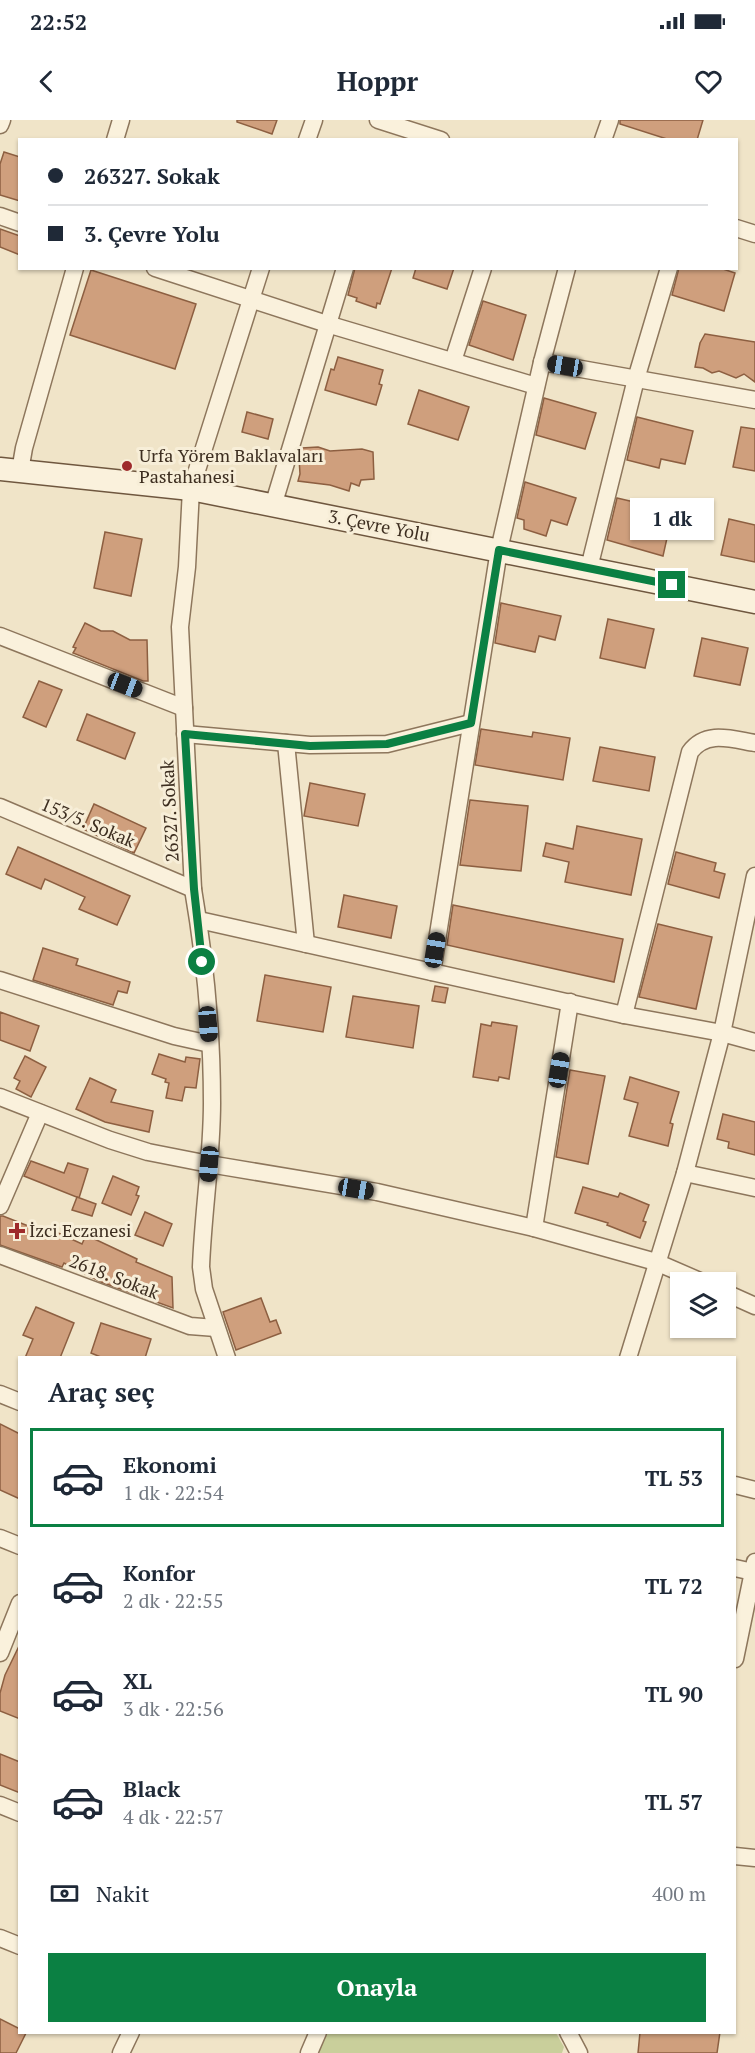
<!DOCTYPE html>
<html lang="tr">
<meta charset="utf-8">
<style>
:root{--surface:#fff;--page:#f2f2f3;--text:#1f2937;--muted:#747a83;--line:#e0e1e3;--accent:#0b8043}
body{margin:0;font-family:"PT Serif",serif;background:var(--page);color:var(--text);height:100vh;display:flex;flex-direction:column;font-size:22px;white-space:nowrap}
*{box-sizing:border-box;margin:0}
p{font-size:20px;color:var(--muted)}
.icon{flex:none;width:33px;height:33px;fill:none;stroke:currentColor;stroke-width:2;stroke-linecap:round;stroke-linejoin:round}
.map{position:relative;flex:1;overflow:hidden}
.sheet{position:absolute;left:18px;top:1236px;width:718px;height:678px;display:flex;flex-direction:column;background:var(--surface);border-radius:0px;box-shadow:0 2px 4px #0004}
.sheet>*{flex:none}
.hud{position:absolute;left:18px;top:18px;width:720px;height:132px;border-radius:0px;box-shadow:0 2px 4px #0004;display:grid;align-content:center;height:132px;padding:0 30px;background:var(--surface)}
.fabs{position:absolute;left:670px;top:1152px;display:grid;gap:12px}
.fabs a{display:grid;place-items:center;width:66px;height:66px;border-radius:0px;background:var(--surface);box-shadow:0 2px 4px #0004;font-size:30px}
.end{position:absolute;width:27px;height:27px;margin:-14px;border:8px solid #0b8043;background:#fff;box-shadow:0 0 0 3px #fff}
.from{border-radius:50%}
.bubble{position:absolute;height:42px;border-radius:0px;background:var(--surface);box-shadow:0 2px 4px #0004;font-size:20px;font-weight:800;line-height:42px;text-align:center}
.car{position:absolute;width:18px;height:36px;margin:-18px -9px;border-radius:8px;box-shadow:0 0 4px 2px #0007;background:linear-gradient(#222 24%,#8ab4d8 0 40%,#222 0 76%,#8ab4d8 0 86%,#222 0)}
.hud b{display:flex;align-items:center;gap:21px;height:57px;font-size:22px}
.hud b+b{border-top:2px solid var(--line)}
.hud i{width:15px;height:15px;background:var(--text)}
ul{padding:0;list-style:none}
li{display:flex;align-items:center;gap:18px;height:99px;margin:0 12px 9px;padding:0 18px;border:3px solid transparent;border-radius:0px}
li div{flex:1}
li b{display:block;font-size:22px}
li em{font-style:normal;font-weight:800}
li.active{border-color:var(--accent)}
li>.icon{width:54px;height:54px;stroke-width:1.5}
h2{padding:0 30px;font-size:27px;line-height:72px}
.pay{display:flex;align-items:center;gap:15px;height:66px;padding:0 30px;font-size:22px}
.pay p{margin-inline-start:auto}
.button{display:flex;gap:12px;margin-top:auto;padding:12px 30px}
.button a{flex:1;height:69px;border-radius:0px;background:var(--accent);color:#fff;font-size:24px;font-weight:800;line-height:69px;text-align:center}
.status{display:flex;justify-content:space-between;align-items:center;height:42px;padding:0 30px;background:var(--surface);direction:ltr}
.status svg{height:16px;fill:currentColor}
header{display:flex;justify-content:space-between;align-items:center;height:78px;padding:0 30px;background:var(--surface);font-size:27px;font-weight:800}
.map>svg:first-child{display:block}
.green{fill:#c9cf9b}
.building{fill:#cf9f7d;stroke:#8d5f41;stroke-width:1.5}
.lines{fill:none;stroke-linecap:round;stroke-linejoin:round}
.minor-casing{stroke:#8d765c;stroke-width:19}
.secondary-casing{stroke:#6f573f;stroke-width:25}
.minor{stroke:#faf1dc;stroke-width:16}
.secondary{stroke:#faf1dc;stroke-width:22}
.route{stroke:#0b8043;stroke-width:8}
.poi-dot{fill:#9e2a2b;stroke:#f7eed8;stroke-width:2}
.labels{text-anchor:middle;stroke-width:6;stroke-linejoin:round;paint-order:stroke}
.poi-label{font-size:18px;fill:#3d2e20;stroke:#f7eed8;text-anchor:start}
.street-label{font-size:18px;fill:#3d2e20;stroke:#f7eed8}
</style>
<div class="status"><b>22:52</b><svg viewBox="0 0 49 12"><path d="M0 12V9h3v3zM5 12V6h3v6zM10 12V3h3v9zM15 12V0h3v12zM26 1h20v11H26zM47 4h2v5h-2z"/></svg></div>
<header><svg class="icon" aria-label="back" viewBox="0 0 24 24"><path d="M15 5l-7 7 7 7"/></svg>Hoppr<svg class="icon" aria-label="heart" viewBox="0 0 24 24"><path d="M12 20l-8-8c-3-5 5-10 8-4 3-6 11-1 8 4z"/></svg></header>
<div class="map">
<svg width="755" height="1933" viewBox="0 0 755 1933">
<rect width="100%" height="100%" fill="#f0e4c8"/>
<!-- green -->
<path class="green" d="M 328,1912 L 556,1913 L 564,1927 L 562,1933 L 318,1933 Z"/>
<!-- building -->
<g class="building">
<path d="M 237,0 L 277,0 L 272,14 L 237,2 Z"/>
<path d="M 620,0 L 703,0 L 697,20 L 670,20 L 620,4 Z"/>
<path d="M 4,32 L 20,37 L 20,81 L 0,75 L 0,44 Z"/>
<path d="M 0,109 L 20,116 L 20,135 L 0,127 Z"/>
<path d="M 355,148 L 392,148 L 380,184 L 377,183 L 376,188 L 356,181 L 357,178 L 348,175 Z"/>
<path d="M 416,148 L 454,148 L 447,169 L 413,158 Z"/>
<path d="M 679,148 L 720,148 L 735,153 L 724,191 L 672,175 Z"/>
<path d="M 91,150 L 196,184 L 175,249 L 70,215 Z"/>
<path d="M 483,181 L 526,195 L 513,240 L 469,225 Z"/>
<path d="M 705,214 L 755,222 L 755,262 L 744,254 L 736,258 L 719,251 L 712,253 L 703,248 L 695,247 L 700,223 Z"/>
<path d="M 338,237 L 383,250 L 379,264 L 382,265 L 376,285 L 325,270 L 331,249 L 334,250 Z"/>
<path d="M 419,270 L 469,287 L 458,320 L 408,304 Z"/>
<path d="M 544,278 L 596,293 L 585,329 L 536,315 Z"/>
<path d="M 247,292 L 273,299 L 268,319 L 242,312 Z"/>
<path d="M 637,297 L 693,311 L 685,344 L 661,339 L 659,348 L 627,340 Z"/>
<path d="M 741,307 L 755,309 L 755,351 L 733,347 Z"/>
<path d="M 318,327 L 330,331 L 362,329 L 373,332 L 374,359 L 361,360 L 359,366 L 351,363 L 349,371 L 330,365 L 298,361 L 300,354 L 299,338 L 302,328 Z"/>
<path d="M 525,362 L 576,378 L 567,405 L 551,400 L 546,416 L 524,409 L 524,400 L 517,398 Z"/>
<path d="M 617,378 L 673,391 L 663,436 L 607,420 Z"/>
<path d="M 729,399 L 755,405 L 755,442 L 721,435 Z"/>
<path d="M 105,412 L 142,419 L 131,476 L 94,468 Z"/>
<path d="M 501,483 L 561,496 L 555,520 L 539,516 L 535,532 L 495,523 Z"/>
<path d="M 608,499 L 654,509 L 645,548 L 600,538 Z"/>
<path d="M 85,503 L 101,511 L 113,511 L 130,520 L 147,520 L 148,561 L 143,561 L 73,533 L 76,528 L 73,527 Z"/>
<path d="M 702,518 L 748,528 L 740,565 L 694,556 Z"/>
<path d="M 39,561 L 62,570 L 46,607 L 23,597 Z"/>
<path d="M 87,594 L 135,613 L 125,639 L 77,620 Z"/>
<path d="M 481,609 L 532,617 L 533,612 L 570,618 L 563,660 L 475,645 Z"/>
<path d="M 600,627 L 655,637 L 649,671 L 593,661 Z"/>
<path d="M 310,663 L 365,674 L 358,706 L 304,696 Z"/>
<path d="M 470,680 L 528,686 L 521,751 L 460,745 Z"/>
<path d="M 94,684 L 146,708 L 134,733 L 83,709 Z"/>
<path d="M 577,706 L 642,719 L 631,775 L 565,762 L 569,742 L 543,736 L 546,723 L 573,729 Z"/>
<path d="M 18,727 L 130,776 L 117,805 L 79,789 L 85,777 L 45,759 L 41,769 L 6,754 Z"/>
<path d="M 676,732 L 716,743 L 714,751 L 725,754 L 719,778 L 668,764 Z"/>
<path d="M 344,775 L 397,786 L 391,818 L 338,807 Z"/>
<path d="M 453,785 L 623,819 L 614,862 L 447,825 Z"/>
<path d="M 658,804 L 712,817 L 696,889 L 639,877 Z"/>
<path d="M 43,828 L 78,839 L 76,845 L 130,862 L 127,873 L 118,871 L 113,885 L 33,860 Z"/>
<path d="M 265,855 L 331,867 L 323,912 L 257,901 Z"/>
<path d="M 435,866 L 448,868 L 445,883 L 432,881 Z"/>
<path d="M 353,876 L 419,886 L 413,928 L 346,917 Z"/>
<path d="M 0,892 L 39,906 L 30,931 L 0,920 Z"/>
<path d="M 492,902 L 517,906 L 509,959 L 499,957 L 498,961 L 473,957 L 481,904 L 491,906 Z"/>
<path d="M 159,934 L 185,942 L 186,937 L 200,939 L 196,968 L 185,967 L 182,981 L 166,978 L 169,963 L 165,962 L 166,959 L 152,954 Z"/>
<path d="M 25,936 L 46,947 L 31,977 L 16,969 L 20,961 L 14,958 Z"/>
<path d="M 570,950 L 605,956 L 588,1044 L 556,1037 Z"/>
<path d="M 630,957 L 679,972 L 670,1003 L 673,1004 L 668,1026 L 629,1016 L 638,983 L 624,979 Z"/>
<path d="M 90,958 L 116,970 L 111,982 L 153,991 L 149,1012 L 105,1002 L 76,989 Z"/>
<path d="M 723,994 L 755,1002 L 755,1035 L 728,1028 L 729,1022 L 717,1019 Z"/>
<path d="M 31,1041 L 64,1053 L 68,1043 L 88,1049 L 79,1078 L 24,1056 Z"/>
<path d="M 113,1056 L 139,1067 L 136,1075 L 139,1076 L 131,1095 L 102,1083 Z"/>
<path d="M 583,1067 L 618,1077 L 620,1073 L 649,1085 L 643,1101 L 646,1102 L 640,1118 L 607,1105 L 608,1103 L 575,1093 Z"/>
<path d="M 77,1077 L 96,1084 L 92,1096 L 72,1090 Z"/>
<path d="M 145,1092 L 172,1104 L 163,1126 L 135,1115 Z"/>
<path d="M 0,1096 L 3,1096 L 41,1111 L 43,1106 L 82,1124 L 86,1115 L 137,1139 L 136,1142 L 172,1157 L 173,1188 L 101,1162 L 64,1143 L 62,1147 L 0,1125 Z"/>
<path d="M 261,1178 L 270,1202 L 276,1200 L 281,1213 L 236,1230 L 223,1192 Z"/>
<path d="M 36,1187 L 74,1203 L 60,1238 L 25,1238 L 33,1219 L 23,1215 Z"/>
<path d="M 101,1203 L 151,1219 L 145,1238 L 103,1238 L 91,1233 Z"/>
<path d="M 0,1304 L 20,1314 L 20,1379 L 0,1370 Z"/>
<path d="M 20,1524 L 20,1599 L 0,1591 L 0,1573 L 5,1555 Z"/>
<path d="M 0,1634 L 20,1642 L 20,1673 L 0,1665 Z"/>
<path d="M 0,1899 L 20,1909 L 20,1912 L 26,1913 L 16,1933 L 0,1933 Z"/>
<path d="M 640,1912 L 720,1912 L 717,1933 L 638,1933 Z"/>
</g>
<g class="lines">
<!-- minor casing -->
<g class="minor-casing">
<g id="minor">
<path d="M 378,0 L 441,20"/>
<path d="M 0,5 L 2,0"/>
<path d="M 115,20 L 121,0"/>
<path d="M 307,20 L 314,0"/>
<path d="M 603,20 L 610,0"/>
<path d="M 0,96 L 20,103"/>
<path d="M 736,108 L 755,114"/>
<path d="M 155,148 L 327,204 L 536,266"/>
<path d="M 453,241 L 483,148"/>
<path d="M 542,242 L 755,280"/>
<path d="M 20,351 L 24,328 L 75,148"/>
<path d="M 273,386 L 345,148"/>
<path d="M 589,448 L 636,259 L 669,148"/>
<path d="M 0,516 L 184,588"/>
<path d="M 185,614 L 310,625 L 387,624 L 471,603"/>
<path d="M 286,623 L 306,824"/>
<path d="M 0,687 L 193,769"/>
<path d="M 199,800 L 624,895 L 722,913 L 755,922"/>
<path d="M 432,852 L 499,430 L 542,242 L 567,148"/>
<path d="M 0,860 L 174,916 L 210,924"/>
<path d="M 624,895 L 690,632 C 706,610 731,619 755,623"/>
<path d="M 0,977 L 110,1020 L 148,1032 L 209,1044 L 377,1072 L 534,1108 L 656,1142 L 702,1162"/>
<path d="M 685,1053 L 755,1068"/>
<path d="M 0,1086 L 40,993"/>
<path d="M 534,1108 L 570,882"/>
<path d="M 0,1135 L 190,1206 L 216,1208"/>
<path d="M 726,1173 L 755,1186"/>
<path d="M 227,1238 L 204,1169 L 201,1147 C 203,1092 212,1038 212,983 C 212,912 205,839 193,769 L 180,507 L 187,447 L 191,369 L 261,148"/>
<path d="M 628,1238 L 685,1053 L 722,913 L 755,756"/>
<path d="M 0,1274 L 20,1282"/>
<path d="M 735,1365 L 755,1370"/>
<path d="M 0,1418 L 20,1426"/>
<path d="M 735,1448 L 753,1452"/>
<path d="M 0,1533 L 20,1483"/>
<path d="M 735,1539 L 755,1442"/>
<path d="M 0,1685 L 20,1693"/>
<path d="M 735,1736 L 755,1738"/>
<path d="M 0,1818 L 20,1826"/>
<path d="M 568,1912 L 579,1933"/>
<path d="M 121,1933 L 131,1912"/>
<path d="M 309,1933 L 318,1912"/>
</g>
</g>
<!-- secondary casing -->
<g class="secondary-casing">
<path id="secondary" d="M 0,349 L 191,369 L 755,482"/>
</g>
<!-- minor -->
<use href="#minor" class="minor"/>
<!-- secondary -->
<use href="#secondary" class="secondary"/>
</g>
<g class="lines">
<!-- route -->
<path class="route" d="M 202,842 L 194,769 L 185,614 L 310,626 L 387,624 L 471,603 L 499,430 L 672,465"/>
</g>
<!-- markers -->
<g class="poi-dot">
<circle cx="127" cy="346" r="6"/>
<path d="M14 1102h6v6h6v6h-6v6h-6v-6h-6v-6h6z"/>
</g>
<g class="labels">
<!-- poi labels -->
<g class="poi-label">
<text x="139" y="342">Urfa Yörem Baklavaları<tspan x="139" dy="21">Pastahanesi</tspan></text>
<text x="29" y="1117">İzci Eczanesi</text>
</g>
<!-- street labels -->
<g class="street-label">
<text transform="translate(379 406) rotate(11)" y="6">3. Çevre Yolu</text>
<text transform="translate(170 691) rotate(-93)" y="6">26327. Sokak</text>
<text transform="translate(88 703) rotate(23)" y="6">153/5. Sokak</text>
<text transform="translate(114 1157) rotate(21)" y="6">2618. Sokak</text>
</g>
</g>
</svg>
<div class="fabs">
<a><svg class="icon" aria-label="layers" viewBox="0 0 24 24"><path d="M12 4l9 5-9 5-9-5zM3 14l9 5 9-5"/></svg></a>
</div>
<i class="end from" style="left:202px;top:842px"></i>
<i class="end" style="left:672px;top:465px"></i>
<div class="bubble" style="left:630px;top:378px;width:84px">1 dk</div>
<i class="car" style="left:565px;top:246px;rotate:280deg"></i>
<i class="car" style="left:125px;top:565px;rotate:111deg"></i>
<i class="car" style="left:435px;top:830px;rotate:9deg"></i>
<i class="car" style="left:208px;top:904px;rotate:175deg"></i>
<i class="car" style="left:559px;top:950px;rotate:9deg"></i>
<i class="car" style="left:209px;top:1044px;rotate:185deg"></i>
<i class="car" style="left:356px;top:1069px;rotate:100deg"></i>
<div class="hud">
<b><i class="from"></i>26327. Sokak</b>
<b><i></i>3. Çevre Yolu</b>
</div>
<section class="sheet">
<h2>Araç seç</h2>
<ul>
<li class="active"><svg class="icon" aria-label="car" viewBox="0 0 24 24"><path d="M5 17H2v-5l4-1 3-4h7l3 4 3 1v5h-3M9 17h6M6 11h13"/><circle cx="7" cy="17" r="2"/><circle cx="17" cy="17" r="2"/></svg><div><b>Ekonomi</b><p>1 dk · 22:54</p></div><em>TL 53</em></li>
<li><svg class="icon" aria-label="car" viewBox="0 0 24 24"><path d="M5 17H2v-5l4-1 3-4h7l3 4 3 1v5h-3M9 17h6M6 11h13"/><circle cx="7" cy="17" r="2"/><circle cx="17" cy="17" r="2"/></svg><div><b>Konfor</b><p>2 dk · 22:55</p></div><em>TL 72</em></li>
<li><svg class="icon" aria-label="car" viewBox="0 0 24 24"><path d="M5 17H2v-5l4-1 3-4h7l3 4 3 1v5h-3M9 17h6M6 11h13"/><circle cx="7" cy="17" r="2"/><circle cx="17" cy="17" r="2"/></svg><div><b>XL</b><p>3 dk · 22:56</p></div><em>TL 90</em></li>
<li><svg class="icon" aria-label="car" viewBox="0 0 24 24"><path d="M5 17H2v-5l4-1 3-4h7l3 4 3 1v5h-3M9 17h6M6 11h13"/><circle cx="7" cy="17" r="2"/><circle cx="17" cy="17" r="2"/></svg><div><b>Black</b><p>4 dk · 22:57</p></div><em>TL 57</em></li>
</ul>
<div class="pay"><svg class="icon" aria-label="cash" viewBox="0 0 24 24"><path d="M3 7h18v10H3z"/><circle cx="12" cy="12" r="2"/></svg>Nakit<p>400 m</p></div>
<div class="button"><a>Onayla</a></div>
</section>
</div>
